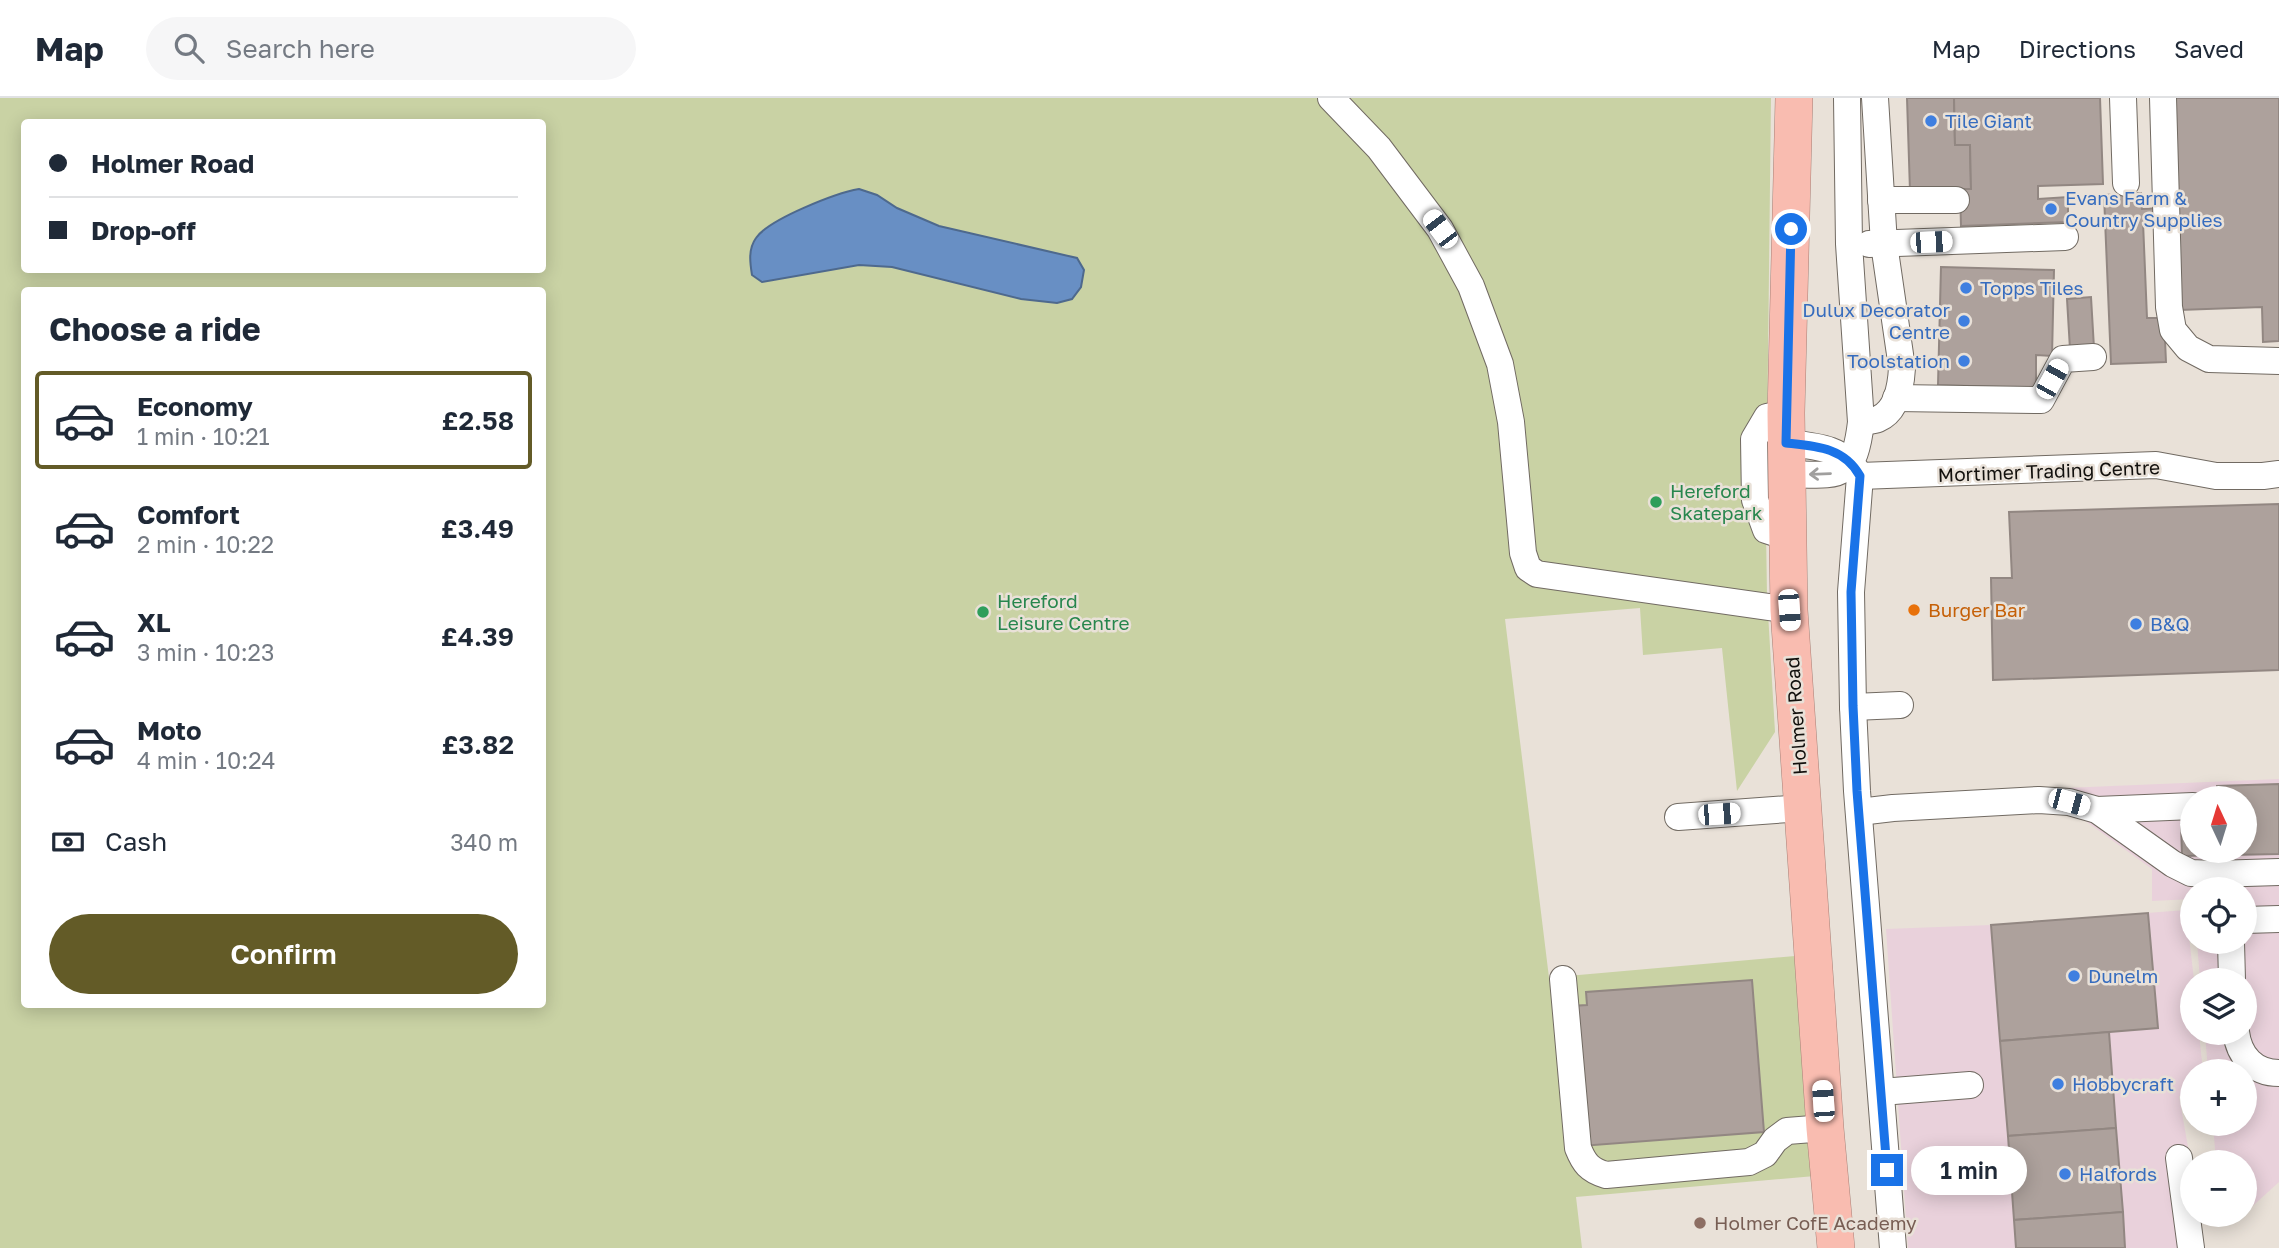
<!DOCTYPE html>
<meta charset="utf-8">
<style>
:root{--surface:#fff;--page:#f6f6f7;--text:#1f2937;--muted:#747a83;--line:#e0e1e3;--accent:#635b27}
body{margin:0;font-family:"Golos Text",sans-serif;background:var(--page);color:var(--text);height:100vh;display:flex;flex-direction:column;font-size:26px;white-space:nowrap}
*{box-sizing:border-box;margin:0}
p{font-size:23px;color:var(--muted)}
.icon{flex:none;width:38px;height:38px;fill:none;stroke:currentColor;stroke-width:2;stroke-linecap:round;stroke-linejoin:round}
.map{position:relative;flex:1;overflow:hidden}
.panel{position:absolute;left:21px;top:189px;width:525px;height:721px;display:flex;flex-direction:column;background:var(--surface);border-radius:7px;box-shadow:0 4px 18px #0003}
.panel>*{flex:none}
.guide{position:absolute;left:21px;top:21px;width:525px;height:154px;border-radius:7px;box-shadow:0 4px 18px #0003;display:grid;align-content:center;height:154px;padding:0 28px;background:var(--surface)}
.needle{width:46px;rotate:356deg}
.tools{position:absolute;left:2180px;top:688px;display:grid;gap:14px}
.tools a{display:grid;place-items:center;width:77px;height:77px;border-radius:50%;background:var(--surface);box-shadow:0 4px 18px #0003;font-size:35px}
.end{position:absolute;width:32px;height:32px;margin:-16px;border:9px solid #1a73e8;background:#fff;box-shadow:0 0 0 4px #fff}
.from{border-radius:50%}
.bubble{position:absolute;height:49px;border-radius:24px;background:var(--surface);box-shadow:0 4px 18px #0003;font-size:23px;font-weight:600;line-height:49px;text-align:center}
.car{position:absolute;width:21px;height:42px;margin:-21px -10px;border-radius:9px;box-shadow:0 0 5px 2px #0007;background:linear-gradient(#fff 24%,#345 0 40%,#fff 0 76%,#345 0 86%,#fff 0)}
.guide b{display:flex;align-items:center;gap:24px;height:66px;font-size:26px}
.guide b+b{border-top:2px solid var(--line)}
.guide i{width:18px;height:18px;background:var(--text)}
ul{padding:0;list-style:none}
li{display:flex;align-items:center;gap:21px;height:98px;margin:0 14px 10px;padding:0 14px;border:4px solid transparent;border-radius:7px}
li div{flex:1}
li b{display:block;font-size:26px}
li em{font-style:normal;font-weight:600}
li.on{border-color:var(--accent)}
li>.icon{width:63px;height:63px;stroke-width:1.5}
h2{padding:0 28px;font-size:32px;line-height:84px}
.pay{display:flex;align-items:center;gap:18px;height:77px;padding:0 28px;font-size:26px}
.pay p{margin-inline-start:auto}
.action{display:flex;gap:14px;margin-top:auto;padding:14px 28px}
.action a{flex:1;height:80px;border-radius:42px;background:var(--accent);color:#fff;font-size:28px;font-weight:600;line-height:80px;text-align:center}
header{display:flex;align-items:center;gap:42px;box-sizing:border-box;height:98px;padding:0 35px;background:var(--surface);border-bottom:2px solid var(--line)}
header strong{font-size:33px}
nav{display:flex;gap:38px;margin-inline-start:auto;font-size:24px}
.search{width:490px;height:63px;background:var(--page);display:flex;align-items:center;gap:18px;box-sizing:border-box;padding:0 24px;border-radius:38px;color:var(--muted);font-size:26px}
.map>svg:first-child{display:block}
.commercial{fill:#e9d1db;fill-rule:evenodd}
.green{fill:#c9d2a4;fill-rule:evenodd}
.water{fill:#688fc4;stroke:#4e698d;stroke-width:2}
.building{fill:#ada19c;stroke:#928782;stroke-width:2}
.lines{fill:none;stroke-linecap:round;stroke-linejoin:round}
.minor-casing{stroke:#716a62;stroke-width:28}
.highway-casing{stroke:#a88077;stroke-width:38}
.minor{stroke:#fff;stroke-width:26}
.highway{stroke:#f9bcb0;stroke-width:37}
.oneway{stroke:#a09f9e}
.route{stroke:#1a73e8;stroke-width:9}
.shop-dot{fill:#3f7fe0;stroke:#e9e1d8;stroke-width:2.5}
.leisure-dot{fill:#2e9e5b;stroke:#e9e1d8;stroke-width:2.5}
.food-dot{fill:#e8710a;stroke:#e9e1d8;stroke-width:2.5}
.education-dot{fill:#8d6e63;stroke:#e9e1d8;stroke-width:2.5}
.labels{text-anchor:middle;stroke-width:5;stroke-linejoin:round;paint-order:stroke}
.shop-label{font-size:19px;fill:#366cbe;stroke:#e9e1d8;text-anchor:start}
.street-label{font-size:19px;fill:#12100d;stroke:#e9e1d8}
.leisure-label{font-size:19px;fill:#27864d;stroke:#e9e1d8;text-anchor:start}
.food-label{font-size:19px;fill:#c56008;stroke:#e9e1d8;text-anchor:start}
.education-label{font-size:19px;fill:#785e54;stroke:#e9e1d8;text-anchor:start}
</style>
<header>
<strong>Map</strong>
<div class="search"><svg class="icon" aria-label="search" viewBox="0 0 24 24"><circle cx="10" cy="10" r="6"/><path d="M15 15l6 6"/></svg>Search here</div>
<nav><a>Map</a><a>Directions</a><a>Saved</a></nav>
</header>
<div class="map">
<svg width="2279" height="1150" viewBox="0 0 2279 1150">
<rect width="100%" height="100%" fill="#e9e1d8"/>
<!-- commercial -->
<g class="commercial">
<path d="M 2279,681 L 2279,1084 L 2245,1115 L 2245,1064 L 2216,1064 L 2213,1026 L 2245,1026 L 2245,973 L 2208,973 L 2205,935 L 2245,934 L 2245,882 L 2200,882 L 2197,844 L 2245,844 L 2245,791 L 2193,791 L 2193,801 L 2152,803 L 2152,771 L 2041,691 ZM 2193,700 L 2245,700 L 2245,752 L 2193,752 Z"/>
<path d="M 2186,812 L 2194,882 L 2193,934 L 2199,935 L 2203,973 L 2193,973 L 2193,997 L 2179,998 L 2193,1077 L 2193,1116 L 2200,1117 L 2204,1150 L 1908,1150 L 1886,831 L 1991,827 Z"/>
</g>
<!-- green -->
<path class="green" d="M 0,0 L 1771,0 L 1766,432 L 1767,498 L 1775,634 L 1737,693 L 1722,550 L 1643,557 L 1640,510 L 1505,521 L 1572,1067 L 1556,879 L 1795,858 L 1815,1078 L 1576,1099 L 1582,1150 L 0,1150 ZM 24,24 L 542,24 L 542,172 L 24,172 ZM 24,192 L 542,192 L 542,906 L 24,906 Z"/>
<!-- water -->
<path class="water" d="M 859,91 L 877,97 L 897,110 L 939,128 L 1077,160 L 1084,172 L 1081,189 L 1072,201 L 1057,205 L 1021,201 L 892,169 L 859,167 L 762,184 L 752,177 C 750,165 748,151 756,140 C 769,121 836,95 859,91 Z"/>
<!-- building -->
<g class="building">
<path d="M 1907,0 L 1954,0 L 1955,47 L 1970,47 L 1971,91 L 1910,93 Z"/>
<path d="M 1954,0 L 2100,0 L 2103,86 L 2038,88 L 2038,101 L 2068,99 L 2068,124 L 1961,128 L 1960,91 L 1971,91 L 1970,47 L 1955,47 Z"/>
<path d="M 2173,0 L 2279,0 L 2279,243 L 2263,244 L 2262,209 L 2180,212 Z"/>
<path d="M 2141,95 L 2142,111 L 2162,110 L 2162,123 L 2143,124 L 2147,220 L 2164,220 L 2166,264 L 2111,266 L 2104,97 Z"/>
<path d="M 1941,169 L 2054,172 L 2052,258 L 2036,257 L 2036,290 L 1938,287 Z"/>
<path d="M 2091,199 L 2094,250 L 2070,251 L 2067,201 Z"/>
<path d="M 2279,406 L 2279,572 L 1993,582 L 1991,480 L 2012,480 L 2009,414 Z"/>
<path d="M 2279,686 L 2279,756 L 2182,758 L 2181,726 L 2193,725 L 2193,752 L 2245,752 L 2245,700 L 2217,700 L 2217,688 Z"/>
<path d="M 2148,815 L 2158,930 L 2000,943 L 1991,827 Z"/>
<path d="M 1752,882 L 1764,1034 L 1581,1048 L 1571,908 L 1587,907 L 1586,894 Z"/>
<path d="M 2109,934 L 2116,1030 L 2008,1038 L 2000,943 Z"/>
<path d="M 2116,1030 L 2123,1114 L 2014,1122 L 2008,1038 Z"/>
<path d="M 2123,1114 L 2125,1150 L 2016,1150 L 2014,1122 Z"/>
</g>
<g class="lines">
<!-- minor casing -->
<g class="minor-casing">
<g id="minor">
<path d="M 1331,0 L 1379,50 L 1440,131 L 1471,188 L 1500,266 L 1511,324 L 1523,455 L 1528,470 L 1537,476 L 1789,512"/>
<path d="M 2123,0 L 2126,85"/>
<path d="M 2163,0 L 2169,209 L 2173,232 L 2188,250 L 2209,261 L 2279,263"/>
<path d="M 1881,102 L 1956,102"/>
<path d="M 1869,146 L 2065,139"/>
<path d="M 1896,300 L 2041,302 L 2063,261 L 2093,259"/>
<path d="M 1786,315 L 1767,319 L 1754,341 L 1755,402 L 1766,432 L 1787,439"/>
<path d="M 1861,324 C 1866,323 1873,323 1878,321 C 1897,313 1901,288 1902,270 L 1884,146 L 1875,0"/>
<path d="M 1786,345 C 1815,348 1844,349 1860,378 L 1851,494 L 1853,609 L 1857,693 L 1893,1150"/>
<path d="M 1786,376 C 1839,377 1854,384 1861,324 L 1849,146 L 1847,0"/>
<path d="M 1860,378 L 2156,367 L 2216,378 L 2263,378 L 2279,376"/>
<path d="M 1853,609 L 1900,607"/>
<path d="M 2097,712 L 2193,708"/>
<path d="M 1859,714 L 1893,710 L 2039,702 L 2069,704 L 2097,712 L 2173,766 L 2191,775 L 2214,776 L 2279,774"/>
<path d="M 1678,719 L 1803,710"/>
<path d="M 2245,822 L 2279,821"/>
<path d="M 2231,844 L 2232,882"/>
<path d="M 1563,881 L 1578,1050 C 1584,1065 1589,1072 1606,1077 L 1749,1064 L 1765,1056 L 1775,1042 L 1787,1033 L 1825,1030"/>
<path d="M 2236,934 C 2239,958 2254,975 2279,975"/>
<path d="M 1881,994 L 1970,987"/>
<path d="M 2179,1060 L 2191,1150"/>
</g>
</g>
<!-- highway casing -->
<g class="highway-casing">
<path id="highway" d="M 1794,0 L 1786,315 L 1789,512 L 1825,1030 L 1836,1150"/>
</g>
<!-- minor -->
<use href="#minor" class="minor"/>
<!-- highway -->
<use href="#highway" class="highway"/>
</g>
<!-- one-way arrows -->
<defs><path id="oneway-shaft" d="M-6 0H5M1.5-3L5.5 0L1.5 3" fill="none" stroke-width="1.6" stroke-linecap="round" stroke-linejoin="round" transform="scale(1.75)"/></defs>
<use class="oneway" href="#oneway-shaft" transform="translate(1820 376) rotate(178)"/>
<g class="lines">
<!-- route -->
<path class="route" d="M 1791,131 L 1786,345 C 1815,348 1844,349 1860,378 L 1851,494 L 1853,608 L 1857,693 L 1887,1072"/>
</g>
<!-- markers -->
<g class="shop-dot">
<circle cx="1931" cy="23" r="7"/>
<circle cx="2051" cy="111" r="7"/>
<circle cx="1966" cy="190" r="7"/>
<circle cx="1964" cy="223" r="7"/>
<circle cx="1964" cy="263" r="7"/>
<circle cx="2136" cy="526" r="7"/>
<circle cx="2074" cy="878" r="7"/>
<circle cx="2058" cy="986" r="7"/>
<circle cx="2065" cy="1076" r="7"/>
</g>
<g class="leisure-dot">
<circle cx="1656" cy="404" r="7"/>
<circle cx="983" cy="514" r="7"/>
</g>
<circle class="food-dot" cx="1914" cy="512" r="7"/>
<circle class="education-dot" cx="1700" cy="1125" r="7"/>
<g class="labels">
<!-- shop labels -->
<g class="shop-label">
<text x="1945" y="30">Tile Giant</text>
<text x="2065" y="107">Evans Farm &amp;<tspan x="2065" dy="22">Country Supplies</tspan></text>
<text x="1980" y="197">Topps Tiles</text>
<text x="1950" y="219" text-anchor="end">Dulux Decorator<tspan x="1950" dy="22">Centre</tspan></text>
<text x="1950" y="270" text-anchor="end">Toolstation</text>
<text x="2150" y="533">B&amp;Q</text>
<text x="2088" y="885">Dunelm</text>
<text x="2072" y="993">Hobbycraft</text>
<text x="2079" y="1083">Halfords</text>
</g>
<!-- street labels -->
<g class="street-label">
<text transform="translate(2049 373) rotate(-2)" y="7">Mortimer Trading Centre</text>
<text transform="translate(1796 618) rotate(-94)" y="7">Holmer Road</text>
</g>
<!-- leisure labels -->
<g class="leisure-label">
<text x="1670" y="400">Hereford<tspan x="1670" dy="22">Skatepark</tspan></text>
<text x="997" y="510">Hereford<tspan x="997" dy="22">Leisure Centre</tspan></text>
</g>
<!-- food labels -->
<g class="food-label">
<text x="1928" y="519">Burger Bar</text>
</g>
<!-- education labels -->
<g class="education-label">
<text x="1714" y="1132">Holmer CofE Academy</text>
</g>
</g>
</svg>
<div class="tools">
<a><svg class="needle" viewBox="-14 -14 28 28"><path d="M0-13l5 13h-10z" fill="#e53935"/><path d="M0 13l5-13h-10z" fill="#747a83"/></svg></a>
<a><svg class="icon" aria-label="locate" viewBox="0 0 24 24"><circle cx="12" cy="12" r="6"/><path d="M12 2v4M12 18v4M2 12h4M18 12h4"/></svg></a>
<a><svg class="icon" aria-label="layers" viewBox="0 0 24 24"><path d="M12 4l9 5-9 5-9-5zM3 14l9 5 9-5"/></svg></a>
<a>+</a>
<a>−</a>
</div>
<i class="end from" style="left:1791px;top:131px"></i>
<i class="end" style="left:1887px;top:1072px"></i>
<div class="bubble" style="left:1911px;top:1048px;width:116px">1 min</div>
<i class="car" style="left:1440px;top:131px;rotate:323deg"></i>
<i class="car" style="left:1931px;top:144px;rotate:88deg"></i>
<i class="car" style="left:2052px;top:281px;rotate:29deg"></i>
<i class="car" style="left:1789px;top:512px;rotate:176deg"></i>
<i class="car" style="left:2069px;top:704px;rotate:105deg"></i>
<i class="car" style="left:1719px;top:716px;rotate:86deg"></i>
<i class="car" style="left:1823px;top:1003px;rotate:356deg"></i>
<div class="guide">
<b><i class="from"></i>Holmer Road</b>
<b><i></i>Drop-off</b>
</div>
<section class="panel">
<h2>Choose a ride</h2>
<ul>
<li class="on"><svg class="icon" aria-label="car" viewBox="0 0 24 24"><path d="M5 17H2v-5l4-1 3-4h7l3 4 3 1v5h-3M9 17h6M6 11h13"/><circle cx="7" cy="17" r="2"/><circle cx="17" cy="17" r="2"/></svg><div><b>Economy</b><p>1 min · 10:21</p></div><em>£2.58</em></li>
<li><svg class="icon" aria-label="car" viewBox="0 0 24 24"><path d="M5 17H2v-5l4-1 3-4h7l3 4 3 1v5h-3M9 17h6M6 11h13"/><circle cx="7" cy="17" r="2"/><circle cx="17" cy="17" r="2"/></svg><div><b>Comfort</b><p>2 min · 10:22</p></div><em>£3.49</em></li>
<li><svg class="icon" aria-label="car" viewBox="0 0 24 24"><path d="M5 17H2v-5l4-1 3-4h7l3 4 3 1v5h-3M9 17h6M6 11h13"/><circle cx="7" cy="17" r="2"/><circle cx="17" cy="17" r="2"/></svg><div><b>XL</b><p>3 min · 10:23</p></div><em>£4.39</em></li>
<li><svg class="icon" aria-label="car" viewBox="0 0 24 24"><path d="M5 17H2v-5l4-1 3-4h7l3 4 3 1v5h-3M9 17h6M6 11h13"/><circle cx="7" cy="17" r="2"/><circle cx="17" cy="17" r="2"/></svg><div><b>Moto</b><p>4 min · 10:24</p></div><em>£3.82</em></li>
</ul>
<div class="pay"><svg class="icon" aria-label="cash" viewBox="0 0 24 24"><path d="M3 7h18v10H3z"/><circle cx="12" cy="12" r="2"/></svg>Cash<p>340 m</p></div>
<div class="action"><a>Confirm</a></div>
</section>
</div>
